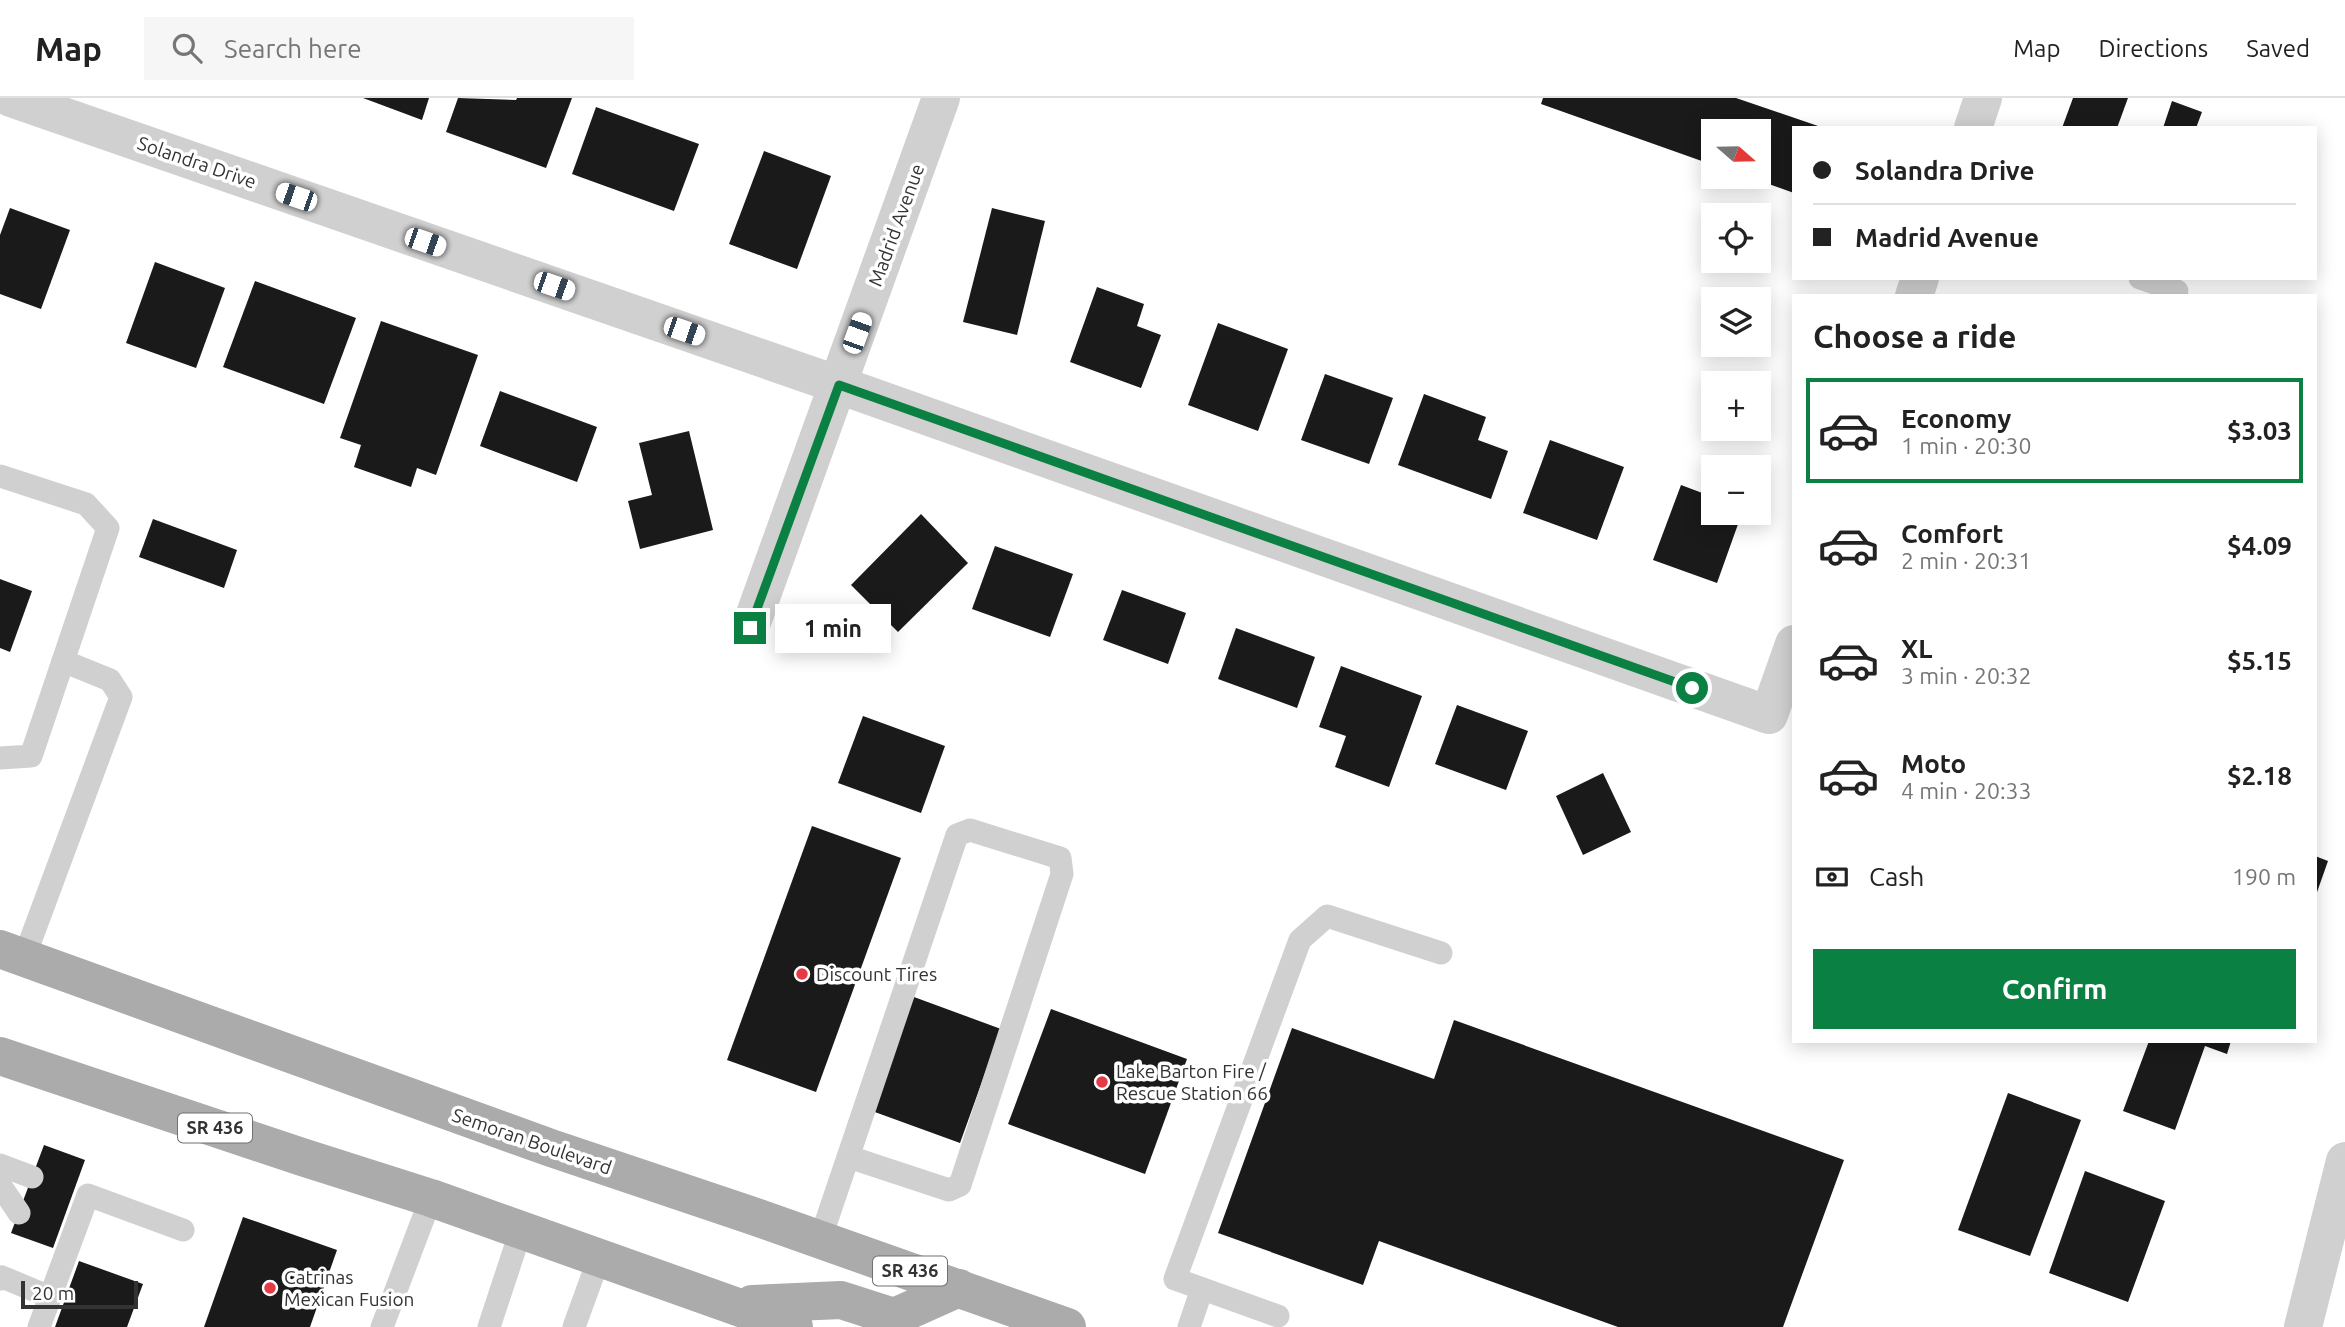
<!DOCTYPE html>
<meta charset="utf-8">
<style>
:root{--surface:#fff;--page:#f6f6f6;--text:#222;--muted:#767676;--line:#e0e0e0;--accent:#0b8043}
body{margin:0;font-family:Ubuntu,sans-serif;background:var(--page);color:var(--text);height:100vh;display:flex;flex-direction:column;font-size:26px;white-space:nowrap}
*{box-sizing:border-box;margin:0}
p{font-size:23px;color:var(--muted)}
.icon{flex:none;width:38px;height:38px;fill:none;stroke:currentColor;stroke-width:2;stroke-linecap:round;stroke-linejoin:round}
.map{position:relative;flex:1;overflow:hidden}
.details{position:absolute;left:1792px;top:196px;width:525px;height:749px;display:flex;flex-direction:column;background:var(--surface);border-radius:0px;box-shadow:0 4px 18px #0003}
.details>*{flex:none}
.guide{position:absolute;left:1792px;top:28px;width:525px;height:154px;border-radius:0px;box-shadow:0 4px 18px #0003;display:grid;align-content:center;height:154px;padding:0 21px;background:var(--surface)}
.needle{width:46px;rotate:110deg}
.fabs{position:absolute;left:1701px;top:21px;display:grid;gap:14px}
.fabs a{display:grid;place-items:center;width:70px;height:70px;border-radius:0px;background:var(--surface);box-shadow:0 4px 18px #0003;font-size:35px}
.scale{position:absolute;left:21px;bottom:18px;width:117px;box-sizing:border-box;padding-left:7px;border:4px solid #333;border-top:0;font-size:19px;line-height:24px;white-space:nowrap;color:#333;-webkit-text-stroke:5px #fff;paint-order:stroke}
.end{position:absolute;width:32px;height:32px;margin:-16px;border:9px solid #0b8043;background:#fff;box-shadow:0 0 0 4px #fff}
.from{border-radius:50%}
.bubble{position:absolute;height:49px;border-radius:0px;background:var(--surface);box-shadow:0 4px 18px #0003;font-size:23px;font-weight:600;line-height:49px;text-align:center}
.car{position:absolute;width:21px;height:42px;margin:-21px -10px;border-radius:9px;box-shadow:0 0 5px 2px #0007;background:linear-gradient(#fff 24%,#345 0 40%,#fff 0 76%,#345 0 86%,#fff 0)}
.guide b{display:flex;align-items:center;gap:24px;height:66px;font-size:26px}
.guide b+b{border-top:2px solid var(--line)}
.guide i{width:18px;height:18px;background:var(--text)}
ul{padding:0;list-style:none}
li{display:flex;align-items:center;gap:21px;height:105px;margin:0 14px 10px;padding:0 7px;border:4px solid transparent;border-radius:0px}
li div{flex:1}
li b{display:block;font-size:26px}
li em{font-style:normal;font-weight:600}
li.current{border-color:var(--accent)}
li>.icon{width:63px;height:63px;stroke-width:1.5}
h2{padding:0 21px;font-size:32px;line-height:84px}
.pay{display:flex;align-items:center;gap:18px;height:77px;padding:0 21px;font-size:26px}
.pay p{margin-inline-start:auto}
.button{display:flex;gap:14px;margin-top:auto;padding:14px 21px}
.button a{flex:1;height:80px;border-radius:0px;background:var(--accent);color:#fff;font-size:28px;font-weight:600;line-height:80px;text-align:center}
header{display:flex;align-items:center;gap:42px;box-sizing:border-box;height:98px;padding:0 35px;background:var(--surface);border-bottom:2px solid var(--line)}
header strong{font-size:33px}
nav{display:flex;gap:38px;margin-inline-start:auto;font-size:24px}
.search{width:490px;height:63px;background:var(--page);display:flex;align-items:center;gap:18px;box-sizing:border-box;padding:0 24px;border-radius:0px;color:var(--muted);font-size:26px}
.map>svg:first-child{display:block}
.building{fill:#1a1a1a}
.lines{fill:none;stroke-linecap:round;stroke-linejoin:round}
.service{stroke:#d0d0d0;stroke-width:23}
.minor{stroke:#d0d0d0;stroke-width:38}
.tertiary{stroke:#d0d0d0;stroke-width:38}
.primary{stroke:#ababab;stroke-width:38}
.route{stroke:#0b8043;stroke-width:9}
.poi-dot{fill:#e63946;stroke:#fff;stroke-width:2.5}
.labels{text-anchor:middle;stroke-width:7;stroke-linejoin:round;paint-order:stroke}
.shield{fill:#fff;stroke:#707070;stroke-width:2}
.shield-label{font-size:18px;font-weight:bold;fill:#333}
.street-label{font-size:19px;fill:#333;stroke:#fff}
.poi-label{font-size:19px;fill:#333;stroke:#fff;text-anchor:start}
</style>
<header>
<strong>Map</strong>
<div class="search"><svg class="icon" aria-label="search" viewBox="0 0 24 24"><circle cx="10" cy="10" r="6"/><path d="M15 15l6 6"/></svg>Search here</div>
<nav><a>Map</a><a>Directions</a><a>Saved</a></nav>
</header>
<div class="map">
<svg width="2345" height="1229" viewBox="0 0 2345 1229">
<rect width="100%" height="100%" fill="#fff"/>
<!-- building -->
<g class="building">
<path d="M 363,0 L 429,0 L 422,22 Z"/>
<path d="M 458,0 L 516,2 L 517,0 L 572,0 L 546,70 L 446,34 Z"/>
<path d="M 1543,0 L 1736,0 L 1821,29 L 1794,30 L 1794,95 L 1749,79 L 1759,79 L 1759,33 L 1713,33 L 1713,67 L 1541,6 Z"/>
<path d="M 2073,0 L 2128,0 L 2117,30 L 2062,30 Z"/>
<path d="M 2172,3 L 2202,14 L 2196,30 L 2163,30 Z"/>
<path d="M 596,9 L 699,46 L 674,113 L 572,76 Z"/>
<path d="M 764,53 L 831,78 L 797,171 L 729,146 Z"/>
<path d="M 10,110 L 70,132 L 41,211 L 0,196 L 0,137 Z"/>
<path d="M 992,110 L 1045,123 L 1017,237 L 963,224 Z"/>
<path d="M 155,164 L 225,190 L 196,270 L 126,245 Z"/>
<path d="M 255,183 L 356,220 L 324,306 L 223,269 Z"/>
<path d="M 1097,189 L 1144,206 L 1137,228 L 1161,237 L 1141,290 L 1070,264 Z"/>
<path d="M 381,223 L 478,257 L 436,377 L 417,370 L 411,389 L 354,369 L 361,347 L 340,340 Z"/>
<path d="M 1218,225 L 1288,251 L 1258,333 L 1188,307 Z"/>
<path d="M 1325,276 L 1393,300 L 1369,366 L 1301,342 Z"/>
<path d="M 500,293 L 597,329 L 577,384 L 480,348 Z"/>
<path d="M 1424,296 L 1486,319 L 1478,342 L 1508,353 L 1491,401 L 1398,367 Z"/>
<path d="M 689,333 L 713,432 L 640,451 L 628,403 L 652,397 L 639,345 Z"/>
<path d="M 1550,342 L 1624,369 L 1597,442 L 1523,415 Z"/>
<path d="M 1681,387 L 1713,399 L 1713,415 L 1742,415 L 1717,485 L 1653,462 Z"/>
<path d="M 921,416 L 968,465 L 898,534 L 851,487 Z"/>
<path d="M 153,421 L 237,452 L 224,490 L 139,459 Z"/>
<path d="M 995,448 L 1073,476 L 1050,539 L 972,511 Z"/>
<path d="M 0,481 L 32,493 L 10,554 L 0,550 Z"/>
<path d="M 1122,492 L 1186,515 L 1168,566 L 1103,542 Z"/>
<path d="M 1236,530 L 1315,559 L 1297,610 L 1218,581 Z"/>
<path d="M 1341,568 L 1422,598 L 1389,689 L 1335,669 L 1346,638 L 1319,629 Z"/>
<path d="M 1457,607 L 1528,633 L 1506,692 L 1435,666 Z"/>
<path d="M 863,618 L 945,648 L 921,715 L 838,685 Z"/>
<path d="M 1603,675 L 1631,734 L 1583,757 L 1556,698 Z"/>
<path d="M 812,728 L 901,760 L 816,994 L 727,962 Z"/>
<path d="M 2315,758 L 2328,763 L 2316,797 L 2315,797 Z"/>
<path d="M 914,899 L 1001,931 L 960,1045 L 872,1013 Z"/>
<path d="M 1051,911 L 1187,961 L 1145,1076 L 1008,1026 Z"/>
<path d="M 1454,922 L 1844,1062 L 1783,1229 L 1618,1229 L 1379,1143 L 1363,1187 L 1218,1135 L 1292,930 L 1434,981 Z"/>
<path d="M 2149,943 L 2231,943 L 2227,956 L 2205,948 L 2175,1032 L 2123,1013 Z"/>
<path d="M 2008,995 L 2081,1022 L 2030,1158 L 1958,1132 Z"/>
<path d="M 44,1047 L 85,1062 L 53,1150 L 11,1135 Z"/>
<path d="M 2085,1073 L 2165,1103 L 2128,1204 L 2049,1175 Z"/>
<path d="M 243,1119 L 337,1152 L 310,1229 L 204,1229 Z"/>
<path d="M 79,1163 L 143,1186 L 127,1229 L 55,1229 Z"/>
</g>
<g class="lines">
<!-- service -->
<g class="service">
<path d="M 2140,180 L 2177,193"/>
<path d="M 0,378 L 86,406 L 108,430 L 31,658 L 0,660"/>
<path d="M 24,860 L 121,599 L 110,582 L 63,563"/>
<path d="M 0,1067 L 32,1079"/>
<path d="M 0,1087 L 19,1115"/>
<path d="M 820,1142 L 957,737 L 970,732 L 1060,760 L 1062,776 L 960,1087 L 949,1092 L 849,1059"/>
<path d="M 0,1181 L 2,1179 L 50,1199"/>
<path d="M 1278,1218 L 1175,1181 L 1300,842 L 1327,818 L 1441,855"/>
<path d="M 39,1229 L 88,1097 L 183,1132"/>
<path d="M 382,1229 L 431,1100"/>
<path d="M 489,1229 L 521,1132"/>
<path d="M 574,1229 L 599,1160"/>
<path d="M 1189,1229 L 1202,1191"/>
</g>
<!-- minor -->
<g class="minor">
<path d="M 11,0 L 839,287 L 1769,617 L 1794,546"/>
<path d="M 1973,30 L 1983,0"/>
<path d="M 1914,198 L 1920,180"/>
<path d="M 750,530 L 941,0"/>
</g>
<!-- tertiary -->
<path class="tertiary" d="M 2303,1229 L 2345,1063"/>
<!-- primary -->
<g class="primary">
<path d="M 0,851 L 551,1050 L 753,1118 L 1067,1229"/>
<path d="M 0,958 L 302,1059 L 431,1100 L 794,1229"/>
<path d="M 752,1206 L 841,1202 L 894,1219 L 959,1190"/>
</g>
</g>
<g class="lines">
<!-- route -->
<path class="route" d="M 750,530 L 839,287 L 1692,590"/>
</g>
<!-- markers -->
<g class="poi-dot">
<circle cx="802" cy="876" r="7"/>
<circle cx="1102" cy="984" r="7"/>
<circle cx="270" cy="1190" r="7"/>
</g>
<g class="labels">
<!-- shield labels -->
<g class="shield">
<rect x="178" y="1015.5" width="74" height="29" rx="5"/>
<rect x="873" y="1158.5" width="74" height="29" rx="5"/>
</g>
<g class="shield-label">
<text x="215" y="1036">SR 436</text>
<text x="910" y="1179">SR 436</text>
</g>
<!-- street labels -->
<g class="street-label">
<text transform="translate(197 64) rotate(19)" y="7">Solandra Drive</text>
<text transform="translate(896 127) rotate(-70)" y="7">Madrid Avenue</text>
<text transform="translate(532 1043) rotate(19)" y="7">Semoran Boulevard</text>
</g>
<!-- poi labels -->
<g class="poi-label">
<text x="816" y="883">Discount Tires</text>
<text x="1116" y="980">Lake Barton Fire /<tspan x="1116" dy="22">Rescue Station 66</tspan></text>
<text x="284" y="1186">Catrinas<tspan x="284" dy="22">Mexican Fusion</tspan></text>
</g>
</g>
</svg>
<div class="fabs">
<a><svg class="needle" viewBox="-14 -14 28 28"><path d="M0-13l5 13h-10z" fill="#e53935"/><path d="M0 13l5-13h-10z" fill="#767676"/></svg></a>
<a><svg class="icon" aria-label="locate" viewBox="0 0 24 24"><circle cx="12" cy="12" r="6"/><path d="M12 2v4M12 18v4M2 12h4M18 12h4"/></svg></a>
<a><svg class="icon" aria-label="layers" viewBox="0 0 24 24"><path d="M12 4l9 5-9 5-9-5zM3 14l9 5 9-5"/></svg></a>
<a>+</a>
<a>−</a>
</div>
<div class="scale">20 m</div>
<i class="end from" style="left:1692px;top:590px"></i>
<i class="end" style="left:750px;top:530px"></i>
<div class="bubble" style="left:775px;top:506px;width:116px">1 min</div>
<i class="car" style="left:296px;top:99px;rotate:289deg"></i>
<i class="car" style="left:425px;top:144px;rotate:109deg"></i>
<i class="car" style="left:554px;top:188px;rotate:109deg"></i>
<i class="car" style="left:684px;top:233px;rotate:109deg"></i>
<i class="car" style="left:857px;top:235px;rotate:20deg"></i>
<div class="guide">
<b><i class="from"></i>Solandra Drive</b>
<b><i></i>Madrid Avenue</b>
</div>
<section class="details">
<h2>Choose a ride</h2>
<ul>
<li class="current"><svg class="icon" aria-label="car" viewBox="0 0 24 24"><path d="M5 17H2v-5l4-1 3-4h7l3 4 3 1v5h-3M9 17h6M6 11h13"/><circle cx="7" cy="17" r="2"/><circle cx="17" cy="17" r="2"/></svg><div><b>Economy</b><p>1 min · 20:30</p></div><em>$3.03</em></li>
<li><svg class="icon" aria-label="car" viewBox="0 0 24 24"><path d="M5 17H2v-5l4-1 3-4h7l3 4 3 1v5h-3M9 17h6M6 11h13"/><circle cx="7" cy="17" r="2"/><circle cx="17" cy="17" r="2"/></svg><div><b>Comfort</b><p>2 min · 20:31</p></div><em>$4.09</em></li>
<li><svg class="icon" aria-label="car" viewBox="0 0 24 24"><path d="M5 17H2v-5l4-1 3-4h7l3 4 3 1v5h-3M9 17h6M6 11h13"/><circle cx="7" cy="17" r="2"/><circle cx="17" cy="17" r="2"/></svg><div><b>XL</b><p>3 min · 20:32</p></div><em>$5.15</em></li>
<li><svg class="icon" aria-label="car" viewBox="0 0 24 24"><path d="M5 17H2v-5l4-1 3-4h7l3 4 3 1v5h-3M9 17h6M6 11h13"/><circle cx="7" cy="17" r="2"/><circle cx="17" cy="17" r="2"/></svg><div><b>Moto</b><p>4 min · 20:33</p></div><em>$2.18</em></li>
</ul>
<div class="pay"><svg class="icon" aria-label="cash" viewBox="0 0 24 24"><path d="M3 7h18v10H3z"/><circle cx="12" cy="12" r="2"/></svg>Cash<p>190 m</p></div>
<div class="button"><a>Confirm</a></div>
</section>
</div>
